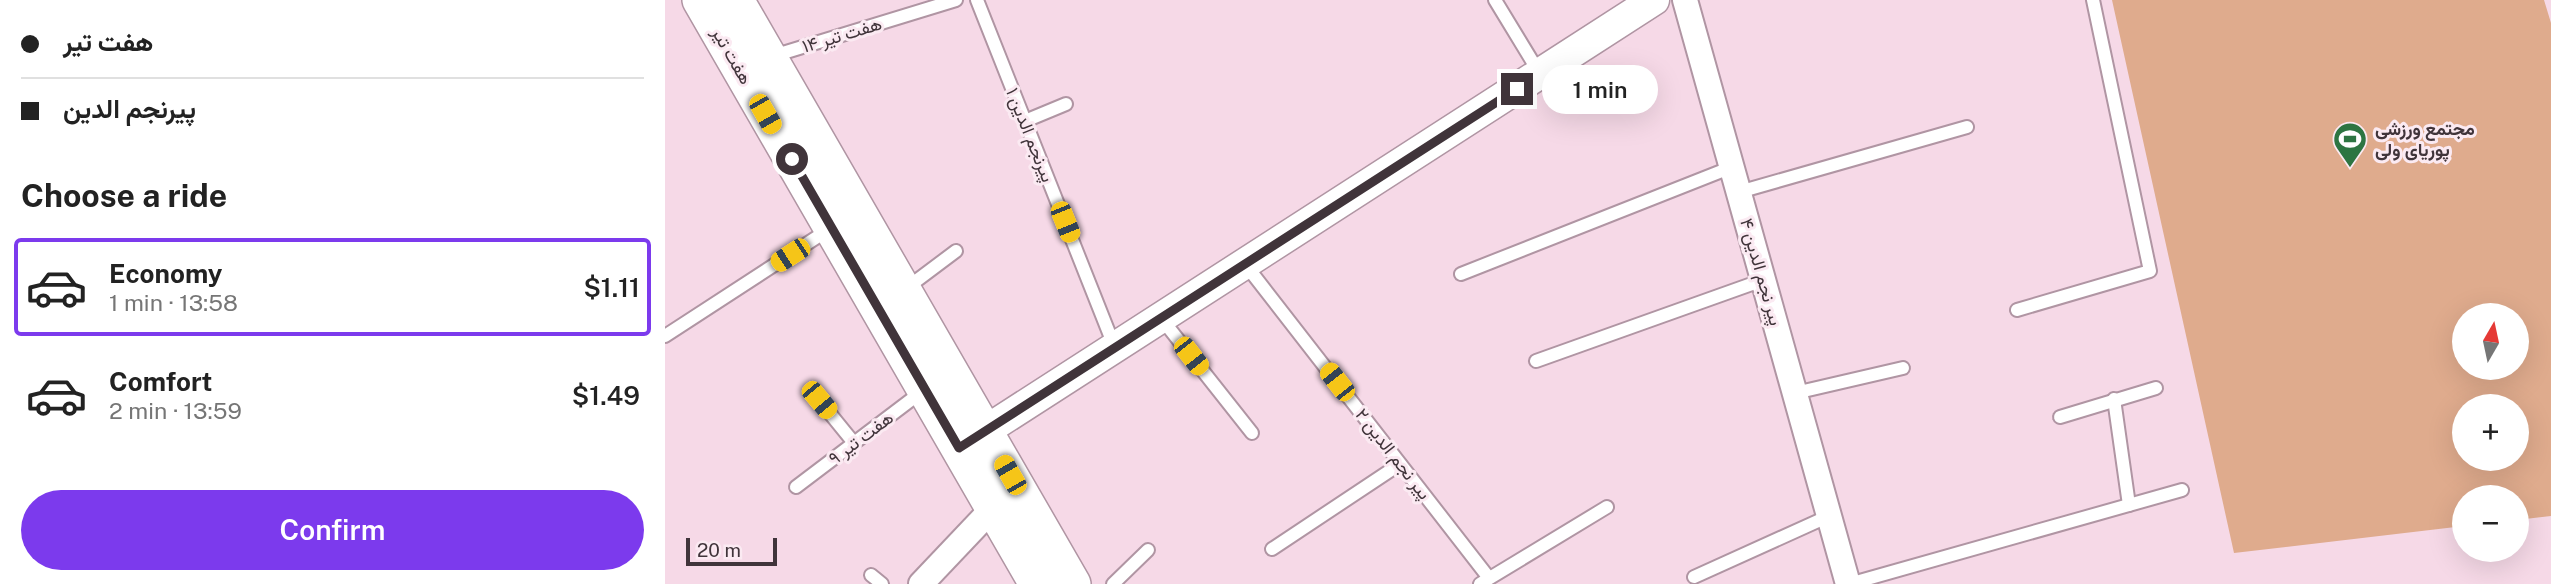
<!DOCTYPE html>
<meta charset="utf-8">
<style>
:root{--surface:#fff;--page:#f2f2f2;--text:#222;--muted:#767676;--line:#e0e0e0;--accent:#7c3aed}
body{margin:0;font-family:"Public Sans",Vazirmatn,sans-serif;background:var(--page);color:var(--text);height:100vh;display:flex;flex-direction:column;font-size:26px;white-space:nowrap}
*{box-sizing:border-box;margin:0}
p{font-size:23px;color:var(--muted)}
.icon{flex:none;width:38px;height:38px;fill:none;stroke:currentColor;stroke-width:2;stroke-linecap:round;stroke-linejoin:round}
.map{position:relative;flex:1;overflow:hidden}
.drawer{display:flex;flex-direction:column;background:var(--surface);width:665px}
.drawer>*{flex:none}
.hud{display:grid;align-content:center;height:154px;padding:0 21px;background:var(--surface)}
.needle{width:46px;rotate:9deg}
.controls{position:absolute;left:1787px;top:303px;display:grid;gap:14px}
.controls a{display:grid;place-items:center;width:77px;height:77px;border-radius:50%;background:var(--surface);box-shadow:0 7px 28px #0002;font-size:35px}
.scale{position:absolute;left:21px;bottom:18px;width:91px;box-sizing:border-box;padding-left:7px;border:4px solid #40343a;border-top:0;font-size:19px;line-height:24px;white-space:nowrap;color:#40343a;-webkit-text-stroke:5px #fbeaf2;paint-order:stroke}
.end{position:absolute;width:32px;height:32px;margin:-16px;border:9px solid #40343a;background:#fff;box-shadow:0 0 0 4px #fff}
.from{border-radius:50%}
.bubble{position:absolute;height:49px;border-radius:24px;background:var(--surface);box-shadow:0 7px 28px #0002;font-size:23px;font-weight:600;line-height:49px;text-align:center}
.car{position:absolute;width:21px;height:42px;margin:-21px -10px;border-radius:9px;box-shadow:0 0 5px 2px #0007;background:linear-gradient(#f5c518 24%,#345 0 40%,#f5c518 0 76%,#345 0 86%,#f5c518 0)}
.hud b{display:flex;align-items:center;gap:24px;height:66px;font-size:26px}
.hud b+b{border-top:2px solid var(--line)}
.hud i{width:18px;height:18px;background:var(--text)}
ul{padding:0;list-style:none}
li{display:flex;align-items:center;gap:21px;height:98px;margin:0 14px 10px;padding:0 7px;border:4px solid transparent;border-radius:7px}
li div{flex:1}
li b{display:block;font-size:26px}
li em{font-style:normal;font-weight:600}
li.active{border-color:var(--accent)}
li>.icon{width:63px;height:63px;stroke-width:1.5}
h2{padding:0 21px;font-size:32px;line-height:84px}
.button{display:flex;gap:14px;margin-top:auto;padding:14px 21px}
.button a{flex:1;height:80px;border-radius:42px;background:var(--accent);color:#fff;font-size:28px;font-weight:600;line-height:80px;text-align:center}
main{display:flex;flex:1;min-height:0}
.map>svg:first-child{display:block}
.green{fill:#dfab8d;fill-rule:evenodd}
.lines{fill:none;stroke-linecap:round;stroke-linejoin:round}
.service-casing{stroke:#b095a3;stroke-width:16}
.minor-casing{stroke:#b095a3;stroke-width:28}
.tertiary-casing{stroke:#b095a3;stroke-width:33}
.secondary-casing{stroke:#b095a3;stroke-width:38}
.service{stroke:#fff;stroke-width:12}
.minor{stroke:#fff;stroke-width:24}
.tertiary{stroke:#fff;stroke-width:30}
.secondary{stroke:#fff;stroke-width:35}
.route{stroke:#40343a;stroke-width:9}
.labels{text-anchor:middle;stroke-width:6;stroke-linejoin:round;paint-order:stroke}
.street-label{font-size:18px;fill:#40343a;stroke:#fbeaf2}
.poi-label{font-size:18px;font-weight:bold;fill:#40343a;stroke:#fbeaf2;text-anchor:start}
</style>
<main>
<section class="drawer">
<div class="hud">
<b><i class="from"></i>هفت تیر</b>
<b><i></i>پیرنجم الدین</b>
</div>
<h2>Choose a ride</h2>
<ul>
<li class="active"><svg class="icon" aria-label="car" viewBox="0 0 24 24"><path d="M5 17H2v-5l4-1 3-4h7l3 4 3 1v5h-3M9 17h6M6 11h13"/><circle cx="7" cy="17" r="2"/><circle cx="17" cy="17" r="2"/></svg><div><b>Economy</b><p>1 min · 13:58</p></div><em>$1.11</em></li>
<li><svg class="icon" aria-label="car" viewBox="0 0 24 24"><path d="M5 17H2v-5l4-1 3-4h7l3 4 3 1v5h-3M9 17h6M6 11h13"/><circle cx="7" cy="17" r="2"/><circle cx="17" cy="17" r="2"/></svg><div><b>Comfort</b><p>2 min · 13:59</p></div><em>$1.49</em></li>
</ul>
<div class="button"><a>Confirm</a></div>
</section>
<div class="map">
<svg width="1886" height="584" viewBox="0 0 1886 584">
<rect width="100%" height="100%" fill="#f6d9e7"/>
<!-- green -->
<path class="green" d="M 1447,0 L 1879,0 L 1886,23 L 1886,516 L 1852,520 L 1852,497 L 1799,497 L 1799,526 L 1569,553 ZM 1799,315 L 1852,315 L 1852,368 L 1799,368 ZM 1799,406 L 1852,406 L 1852,458 L 1799,458 Z"/>
<g class="lines">
<!-- service casing -->
<g class="service-casing">
<g id="service">
<path d="M 312,0 L 450,348"/>
<path d="M 830,0 L 875,74"/>
<path d="M 108,56 L 291,0"/>
<path d="M 360,121 L 401,104"/>
<path d="M 1074,192 L 1302,127"/>
<path d="M 580,264 L 824,578"/>
<path d="M 796,274 L 1067,167"/>
<path d="M 239,290 L 291,251"/>
<path d="M 1352,310 L 1485,271 L 1428,0"/>
<path d="M 496,318 L 587,433"/>
<path d="M 0,336 L 166,228"/>
<path d="M 871,361 L 1098,280"/>
<path d="M 1130,393 L 1238,368"/>
<path d="M 1449,399 L 1464,505"/>
<path d="M 154,400 L 189,443"/>
<path d="M 1395,417 L 1491,388"/>
<path d="M 131,487 L 259,390"/>
<path d="M 607,549 L 735,464"/>
<path d="M 206,575 L 217,584"/>
<path d="M 1029,577 L 1164,516"/>
<path d="M 448,584 L 483,550"/>
<path d="M 815,584 L 942,507"/>
<path d="M 1184,584 L 1517,490"/>
</g>
</g>
<!-- minor casing -->
<g class="minor-casing">
<g id="minor">
<path d="M 1020,0 L 1183,584"/>
<path d="M 256,584 L 328,508"/>
</g>
</g>
<!-- tertiary casing -->
<g class="tertiary-casing">
<path id="tertiary" d="M 320,431 L 989,0"/>
</g>
<!-- secondary casing -->
<g class="secondary-casing">
<g id="secondary">
<path d="M 35,0 L 372,584"/>
<path d="M 71,0 L 408,584"/>
</g>
</g>
<!-- service -->
<use href="#service" class="service"/>
<!-- minor -->
<use href="#minor" class="minor"/>
<!-- tertiary -->
<use href="#tertiary" class="tertiary"/>
<!-- secondary -->
<use href="#secondary" class="secondary"/>
</g>
<g class="lines">
<!-- route -->
<path class="route" d="M 127,159 L 294,448 L 852,89"/>
</g>
<!-- icons -->
<defs>
<g id="stadium-pin" transform="scale(1.75)"><path d="M0 17L-7.5 6A9.5 9.5 0 1 1 7.5 6Z" fill="#2d7542" stroke="#fbeaf2"/><path d="M0-5a6.5 5 0 1 0 0 10a6.5 5 0 1 0 0-10ZM-3.5-1.8h7v3.6h-7Z" fill="#fff"/></g>
</defs>
<g fill-rule="evenodd">
<use href="#stadium-pin" x="1685" y="139"/>
</g>
<g class="labels">
<!-- street labels -->
<g class="street-label">
<text transform="translate(177 35) rotate(-17)" y="6">هفت تیر ۱۴</text>
<text transform="translate(67 56) rotate(60)" y="6">هفت تیر</text>
<text transform="translate(365 135) rotate(68)" y="6">پیرنجم الدین ۱</text>
<text transform="translate(1096 272) rotate(74)" y="6">پیر نجم الدین ۴</text>
<text transform="translate(196 438) rotate(-37)" y="6">هفت تیر ۹</text>
<text transform="translate(728 454) rotate(52)" y="6">پیر نجم الدین ۲</text>
</g>
<!-- poi labels -->
<g class="poi-label">
<text x="1710" y="135">مجتمع ورزشی<tspan x="1710" dy="21">پوریای ولی</tspan></text>
</g>
</g>
</svg>
<div class="controls">
<a><svg class="needle" viewBox="-14 -14 28 28"><path d="M0-13l5 13h-10z" fill="#e53935"/><path d="M0 13l5-13h-10z" fill="#767676"/></svg></a>
<a>+</a>
<a>−</a>
</div>
<div class="scale">20 m</div>
<i class="end from" style="left:127px;top:159px"></i>
<i class="end" style="left:852px;top:89px"></i>
<div class="bubble" style="left:877px;top:65px;width:116px">1 min</div>
<i class="car" style="left:100px;top:114px;rotate:150deg"></i>
<i class="car" style="left:400px;top:222px;rotate:158deg"></i>
<i class="car" style="left:125px;top:255px;rotate:237deg"></i>
<i class="car" style="left:526px;top:356px;rotate:142deg"></i>
<i class="car" style="left:672px;top:382px;rotate:322deg"></i>
<i class="car" style="left:154px;top:400px;rotate:140deg"></i>
<i class="car" style="left:345px;top:475px;rotate:330deg"></i>
</div>
</main>
